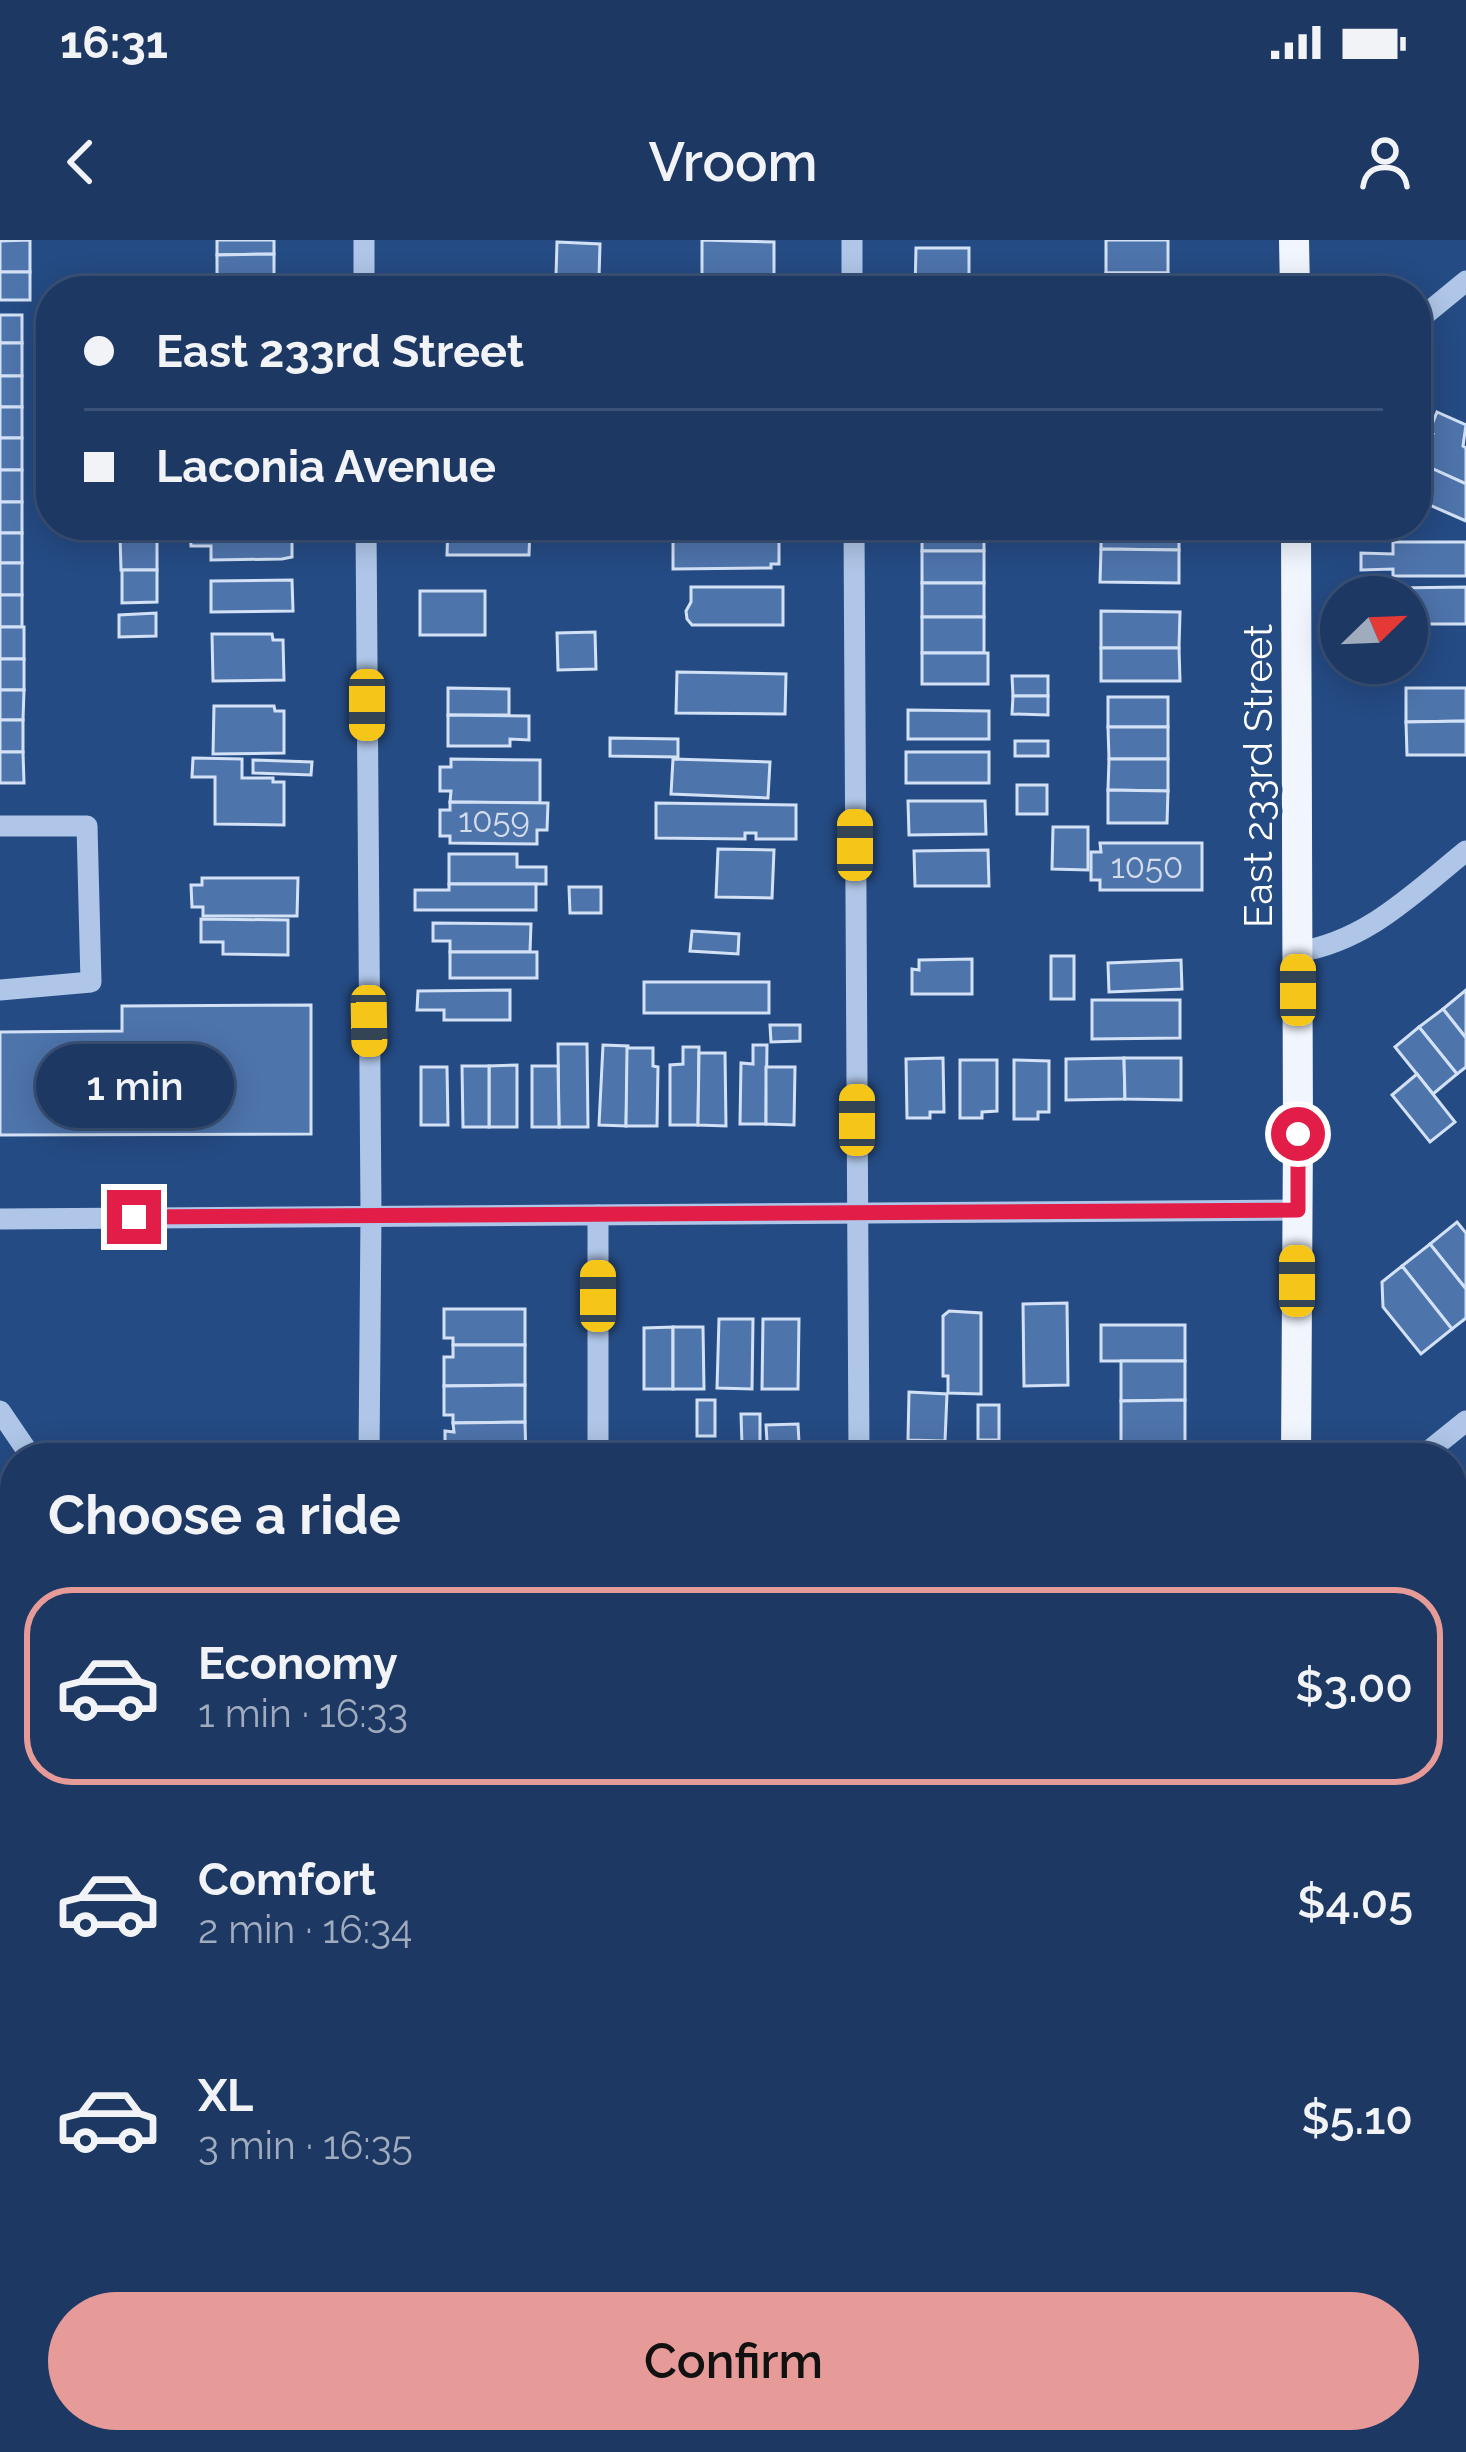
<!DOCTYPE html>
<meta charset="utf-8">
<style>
:root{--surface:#1c3863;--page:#29436c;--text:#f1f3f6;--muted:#a0acbe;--line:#3a5278;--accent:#e69b98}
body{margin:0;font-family:Raleway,sans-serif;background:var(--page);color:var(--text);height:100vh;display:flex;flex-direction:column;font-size:45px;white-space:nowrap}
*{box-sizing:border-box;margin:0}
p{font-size:39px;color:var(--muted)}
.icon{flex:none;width:66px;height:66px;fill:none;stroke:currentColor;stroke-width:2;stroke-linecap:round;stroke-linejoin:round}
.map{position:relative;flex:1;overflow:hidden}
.sheet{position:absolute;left:0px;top:1203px;width:1467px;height:1011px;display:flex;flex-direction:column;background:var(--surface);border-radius:48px 48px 0 0;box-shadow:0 6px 30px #0003,0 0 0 3px var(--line)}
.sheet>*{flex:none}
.guide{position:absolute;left:36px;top:36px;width:1395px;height:264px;border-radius:48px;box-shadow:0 6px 30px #0003,0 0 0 3px var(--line);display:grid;align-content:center;height:264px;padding:0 48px;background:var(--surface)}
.needle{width:78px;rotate:67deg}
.buttons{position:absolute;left:1320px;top:336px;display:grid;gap:24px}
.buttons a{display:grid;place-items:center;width:108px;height:108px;border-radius:50%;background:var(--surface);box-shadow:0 6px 30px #0003,0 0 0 3px var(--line);font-size:60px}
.end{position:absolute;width:54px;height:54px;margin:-27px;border:15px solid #e11d48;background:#fff;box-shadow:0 0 0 6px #fff}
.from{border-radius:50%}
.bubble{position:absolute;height:84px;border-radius:42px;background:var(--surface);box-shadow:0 6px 30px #0003,0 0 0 3px var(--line);font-size:39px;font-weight:600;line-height:84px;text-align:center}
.car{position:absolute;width:36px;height:72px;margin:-36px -18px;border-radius:15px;box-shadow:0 0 9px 3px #0007;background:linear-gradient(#f5c518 24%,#345 0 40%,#f5c518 0 76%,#345 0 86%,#f5c518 0)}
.guide b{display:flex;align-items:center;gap:42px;height:114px;font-size:45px}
.guide b+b{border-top:3px solid var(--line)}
.guide i{width:30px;height:30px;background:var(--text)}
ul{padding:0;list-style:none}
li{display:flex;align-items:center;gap:36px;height:198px;margin:0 24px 18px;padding:0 24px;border:6px solid transparent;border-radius:48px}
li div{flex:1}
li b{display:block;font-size:45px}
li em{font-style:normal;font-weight:600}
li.active{border-color:var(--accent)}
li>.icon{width:108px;height:108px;stroke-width:1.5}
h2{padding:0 48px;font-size:54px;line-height:144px}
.primary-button{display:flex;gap:24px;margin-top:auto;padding:24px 48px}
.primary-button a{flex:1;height:138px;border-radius:72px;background:var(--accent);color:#111;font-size:48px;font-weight:600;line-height:138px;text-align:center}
.status{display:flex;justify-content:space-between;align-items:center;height:84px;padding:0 60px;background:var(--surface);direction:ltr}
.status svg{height:33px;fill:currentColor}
header{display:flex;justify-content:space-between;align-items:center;height:156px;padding:0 48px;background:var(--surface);font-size:54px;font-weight:600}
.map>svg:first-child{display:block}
.building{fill:#4e74ac;stroke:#d3e1f6;stroke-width:3}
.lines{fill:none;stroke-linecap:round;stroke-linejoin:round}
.path{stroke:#afc6e8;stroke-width:8;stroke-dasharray:6 9;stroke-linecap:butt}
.minor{stroke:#afc6e8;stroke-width:21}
.major{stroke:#f1f6fe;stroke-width:30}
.route{stroke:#e11d48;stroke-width:15}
.labels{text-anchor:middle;stroke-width:9;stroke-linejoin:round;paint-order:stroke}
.number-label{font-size:33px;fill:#d3dcea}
.street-label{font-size:39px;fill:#fff;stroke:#254b84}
</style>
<div class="status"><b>16:31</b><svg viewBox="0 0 49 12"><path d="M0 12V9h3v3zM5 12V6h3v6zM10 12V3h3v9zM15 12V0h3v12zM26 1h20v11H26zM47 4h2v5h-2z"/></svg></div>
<header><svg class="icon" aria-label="back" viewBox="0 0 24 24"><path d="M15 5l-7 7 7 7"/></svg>Vroom<svg class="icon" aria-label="person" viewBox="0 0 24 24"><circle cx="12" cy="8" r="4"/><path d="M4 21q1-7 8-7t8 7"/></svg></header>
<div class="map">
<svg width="1466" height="2212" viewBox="0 0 1466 2212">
<rect width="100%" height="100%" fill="#254b84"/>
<!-- building -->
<g class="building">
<path d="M 30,0 L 30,32 L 0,32 L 0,1 Z"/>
<path d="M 217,0 L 274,0 L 274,14 L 217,15 Z"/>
<path d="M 702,0 L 774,2 L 774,36 L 702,36 Z"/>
<rect x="1106" y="0" width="62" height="33"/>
<path d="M 557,2 L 600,4 L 599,38 L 556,36 Z"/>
<path d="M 916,8 L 969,8 L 969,51 L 915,51 Z"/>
<path d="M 274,14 L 274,47 L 217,47 L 217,15 Z"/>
<rect x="0" y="32" width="30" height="28"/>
<rect x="1106" y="33" width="62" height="18"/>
<path d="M 763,44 L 763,47 L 773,47 L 773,51 L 702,51 L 702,46 Z"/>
<rect x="0" y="75" width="22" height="28"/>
<rect x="0" y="103" width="22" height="33"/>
<rect x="0" y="136" width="22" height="31"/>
<rect x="0" y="167" width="22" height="31"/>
<path d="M 1437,172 L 1466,185 L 1463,206 L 1466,208 L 1466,244 L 1420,223 L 1433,194 L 1429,192 Z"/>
<rect x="0" y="198" width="22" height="32"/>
<path d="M 1420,223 L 1466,244 L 1466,281 L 1416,259 L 1416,231 Z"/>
<rect x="0" y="230" width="22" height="32"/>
<rect x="0" y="262" width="22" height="31"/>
<path d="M 448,285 L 530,287 L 529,315 L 447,315 Z"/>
<rect x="922" y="285" width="62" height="26"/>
<path d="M 1101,285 L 1179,285 L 1179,310 L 1101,309 Z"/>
<path d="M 292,286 L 292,317 L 282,319 L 211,320 L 211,306 L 191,306 L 190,287 Z"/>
<path d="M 779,289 L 779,324 L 771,324 L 771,328 L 673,329 L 673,290 Z"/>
<rect x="0" y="293" width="22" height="30"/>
<path d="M 157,293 L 157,330 L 121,330 L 120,294 Z"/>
<path d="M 1393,302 L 1466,302 L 1466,336 L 1393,336 L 1393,329 L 1361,330 L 1361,313 L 1393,314 Z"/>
<path d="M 1101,309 L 1179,310 L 1179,343 L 1100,342 Z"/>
<rect x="922" y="311" width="62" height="32"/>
<rect x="0" y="323" width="22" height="32"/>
<path d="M 122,330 L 157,330 L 157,362 L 122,363 Z"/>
<path d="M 292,340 L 293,371 L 211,372 L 211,341 Z"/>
<rect x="922" y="343" width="62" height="34"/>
<path d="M 691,347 L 783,347 L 783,385 L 692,385 L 687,379 L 686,371 L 691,362 Z"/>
<path d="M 1466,347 L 1466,384 L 1407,384 L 1407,357 L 1395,357 L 1395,348 Z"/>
<rect x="420" y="351" width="65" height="44"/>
<rect x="0" y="355" width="22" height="32"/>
<path d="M 1101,371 L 1180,372 L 1179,408 L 1101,408 Z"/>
<path d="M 156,373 L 156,396 L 119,397 L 119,375 Z"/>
<rect x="922" y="377" width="62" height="36"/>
<rect x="0" y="387" width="24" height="32"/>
<path d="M 595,392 L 596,429 L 558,430 L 557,393 Z"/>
<path d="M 212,394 L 272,394 L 273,400 L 283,400 L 284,440 L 213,441 Z"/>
<path d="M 1101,408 L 1179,408 L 1180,441 L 1101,441 Z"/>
<rect x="922" y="413" width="66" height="31"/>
<rect x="0" y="419" width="24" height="31"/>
<path d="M 677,432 L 786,434 L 785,474 L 676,473 Z"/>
<path d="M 1012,436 L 1048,436 L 1048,456 L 1013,456 Z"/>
<path d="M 448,448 L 509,449 L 509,475 L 448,475 Z"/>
<path d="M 1406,448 L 1466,448 L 1466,481 L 1406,482 Z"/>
<path d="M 0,450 L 24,450 L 23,480 L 0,480 Z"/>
<path d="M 1013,456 L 1048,456 L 1048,475 L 1012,474 Z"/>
<rect x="1108" y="457" width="60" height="30"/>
<path d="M 214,466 L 274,466 L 275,471 L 284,471 L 284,513 L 213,514 Z"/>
<path d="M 908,470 L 989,471 L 989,499 L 908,499 Z"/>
<path d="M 448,475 L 529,476 L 529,500 L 510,499 L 510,506 L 448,506 Z"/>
<rect x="0" y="480" width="23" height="32"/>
<path d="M 1466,481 L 1466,515 L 1407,515 L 1406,482 Z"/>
<path d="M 1108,487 L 1168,487 L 1168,519 L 1109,519 Z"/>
<path d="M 610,498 L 678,499 L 678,517 L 610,516 Z"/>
<rect x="1015" y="501" width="33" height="15"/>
<path d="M 0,512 L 23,512 L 24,543 L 0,543 Z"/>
<rect x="906" y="512" width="83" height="31"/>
<path d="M 193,518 L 242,519 L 242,538 L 273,538 L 273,542 L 284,542 L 284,585 L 215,584 L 215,537 L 192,537 Z"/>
<path d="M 451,519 L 540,520 L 540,563 L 450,562 L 451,551 L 440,551 L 440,527 L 451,527 Z"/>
<path d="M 673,519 L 770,522 L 768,558 L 671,554 Z"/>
<path d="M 1109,519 L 1168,519 L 1168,551 L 1108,550 Z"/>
<path d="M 253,520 L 312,522 L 311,535 L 253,533 Z"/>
<rect x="1017" y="545" width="30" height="29"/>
<path d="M 1108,550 L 1168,551 L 1167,583 L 1108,583 Z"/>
<path d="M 908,561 L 985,561 L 986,594 L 909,595 Z"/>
<path d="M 450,562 L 548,563 L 547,590 L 537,590 L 537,604 L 450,603 L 450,596 L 440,596 L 440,570 L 450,570 Z"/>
<path d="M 656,563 L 796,565 L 796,599 L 756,599 L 756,593 L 745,593 L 745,599 L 656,598 Z"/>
<path d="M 1053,587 L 1088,587 L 1088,630 L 1052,629 Z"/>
<path d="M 1100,603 L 1202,603 L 1202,650 L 1100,650 L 1100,640 L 1091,640 L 1091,612 L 1101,612 Z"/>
<path d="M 718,609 L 774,610 L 772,658 L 716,657 Z"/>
<path d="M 988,610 L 989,646 L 915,646 L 914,611 Z"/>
<path d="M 449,614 L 517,614 L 517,627 L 546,627 L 546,644 L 449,644 Z"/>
<path d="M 202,638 L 298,638 L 297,676 L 203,676 L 203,667 L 192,667 L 191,645 L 202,645 Z"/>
<path d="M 449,644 L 536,644 L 536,670 L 415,670 L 415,650 L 449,650 Z"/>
<path d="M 569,647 L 601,647 L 601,673 L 570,673 Z"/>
<path d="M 201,679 L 288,680 L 288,715 L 223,714 L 223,702 L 201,702 Z"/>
<path d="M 433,683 L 531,684 L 530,712 L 450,712 L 450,701 L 433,701 Z"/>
<path d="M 692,691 L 739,694 L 738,714 L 690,711 Z"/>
<rect x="450" y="712" width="87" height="26"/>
<rect x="1051" y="716" width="23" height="43"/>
<path d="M 972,719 L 972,754 L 912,754 L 912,729 L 919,730 L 919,720 Z"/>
<path d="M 1181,720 L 1182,749 L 1109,752 L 1108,723 Z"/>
<rect x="644" y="742" width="125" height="31"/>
<path d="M 510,750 L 510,780 L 444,780 L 444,770 L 417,770 L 418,751 Z"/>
<path d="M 1466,750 L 1466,798 L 1443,769 Z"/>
<path d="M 1092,760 L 1180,760 L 1180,798 L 1092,799 Z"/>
<path d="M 311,765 L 311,894 L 0,895 L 0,792 L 122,791 L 122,766 Z"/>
<path d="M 1443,769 L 1466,798 L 1466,827 L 1457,834 L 1419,787 Z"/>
<path d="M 770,785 L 800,785 L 800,801 L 771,802 Z"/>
<path d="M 1419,787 L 1457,834 L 1433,854 L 1395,807 Z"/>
<path d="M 558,804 L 587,804 L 588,887 L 559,887 Z"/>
<path d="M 603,805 L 628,806 L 626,886 L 599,885 Z"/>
<path d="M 753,805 L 767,805 L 766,884 L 740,884 L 741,823 L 753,824 Z"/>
<path d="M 683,807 L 699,807 L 698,885 L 670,885 L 670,825 L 683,824 Z"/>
<path d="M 627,808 L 653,808 L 653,826 L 658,827 L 657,886 L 626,886 Z"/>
<path d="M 699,813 L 725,813 L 726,886 L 698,885 Z"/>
<path d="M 943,818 L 944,872 L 930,872 L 930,878 L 907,878 L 906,819 Z"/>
<path d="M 1124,818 L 1125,859 L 1066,860 L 1066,819 Z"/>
<path d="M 1124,818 L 1181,818 L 1181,860 L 1125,859 Z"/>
<path d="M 960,820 L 997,820 L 997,871 L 982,872 L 982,878 L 960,878 Z"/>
<path d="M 1014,820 L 1049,821 L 1049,872 L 1038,872 L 1038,879 L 1014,879 Z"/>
<path d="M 517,825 L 517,887 L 489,887 L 489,826 Z"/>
<path d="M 462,826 L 489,826 L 489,887 L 463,887 Z"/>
<path d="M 532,826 L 558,826 L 559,887 L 532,887 Z"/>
<path d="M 421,827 L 447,827 L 448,885 L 421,885 Z"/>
<path d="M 766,827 L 795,827 L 794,885 L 766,884 Z"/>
<path d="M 1417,834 L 1455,882 L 1430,902 L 1392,855 Z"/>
<path d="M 1457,982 L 1466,993 L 1466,1049 L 1430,1004 Z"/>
<path d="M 1430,1004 L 1466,1049 L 1466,1078 L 1452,1089 L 1402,1026 Z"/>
<path d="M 1402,1026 L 1452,1089 L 1421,1114 L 1383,1067 L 1382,1042 Z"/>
<path d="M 1067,1063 L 1068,1145 L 1024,1146 L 1023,1064 Z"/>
<path d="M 444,1069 L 525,1069 L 525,1105 L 453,1105 L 453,1098 L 444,1098 Z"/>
<path d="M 949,1071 L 981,1073 L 981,1154 L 948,1153 L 948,1136 L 943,1136 L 943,1076 Z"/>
<path d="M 719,1079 L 753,1079 L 752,1149 L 717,1148 Z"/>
<path d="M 763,1079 L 799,1079 L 798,1149 L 762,1149 Z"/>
<rect x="1101" y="1085" width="84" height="36"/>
<path d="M 673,1087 L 673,1149 L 644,1149 L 644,1088 Z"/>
<path d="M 673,1087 L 703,1087 L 704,1149 L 673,1149 Z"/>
<path d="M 453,1105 L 525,1105 L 525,1145 L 444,1146 L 444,1117 L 453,1117 Z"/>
<path d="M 1121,1121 L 1185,1121 L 1185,1160 L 1121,1161 Z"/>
<path d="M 525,1145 L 525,1182 L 453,1183 L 453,1175 L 444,1175 L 444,1146 Z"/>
<path d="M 909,1152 L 947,1154 L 945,1201 L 908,1200 Z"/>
<rect x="697" y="1160" width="18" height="36"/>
<path d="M 1185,1160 L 1185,1203 L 1121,1203 L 1121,1161 Z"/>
<rect x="978" y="1165" width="21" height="35"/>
<path d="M 741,1174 L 760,1174 L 760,1206 L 742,1205 Z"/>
<path d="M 525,1182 L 526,1218 L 445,1218 L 445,1191 L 454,1192 L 453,1183 Z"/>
<path d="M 798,1184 L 799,1202 L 767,1202 L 766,1185 Z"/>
<rect x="1146" y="1203" width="39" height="15"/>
<rect x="905" y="1205" width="65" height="13"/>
<path d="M 1466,1262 L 1466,1303 L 1452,1314 L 1452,1274 Z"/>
<path d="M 1466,1303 L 1466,1340 L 1455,1349 L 1452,1345 L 1452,1314 Z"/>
<path d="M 0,1422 L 15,1430 L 15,1438 L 0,1465 Z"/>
<path d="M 0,1486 L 15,1494 L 15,1542 L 0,1534 Z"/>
<path d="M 1466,1585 L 1466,1642 L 1452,1625 L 1452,1596 Z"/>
<path d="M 1466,2014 L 1466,2072 L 1452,2055 L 1452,2025 Z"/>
<path d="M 223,2199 L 267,2199 L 265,2212 L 222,2212 Z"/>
<path d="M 476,2199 L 520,2199 L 519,2212 L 475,2212 Z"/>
<path d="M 1071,2199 L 1155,2199 L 1155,2212 L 1072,2212 Z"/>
</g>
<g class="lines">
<!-- path -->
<g class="path">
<path d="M 10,1766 L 15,1764"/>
<path d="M 614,2212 L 618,2199"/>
</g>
<!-- minor -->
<g class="minor">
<path d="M 364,0 L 364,51"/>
<path d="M 852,0 L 852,51"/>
<path d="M 1416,82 L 1466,41"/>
<path d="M 366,285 L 371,974 L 369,1218"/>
<path d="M 854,285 L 859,1218"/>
<path d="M 0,586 L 87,586 L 91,742 L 0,750"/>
<path d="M 1297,712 C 1366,702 1414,653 1466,611"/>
<path d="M 0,979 L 1297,970"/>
<path d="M 0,1171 L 32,1218"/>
<path d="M 598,1218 L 598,975"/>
<path d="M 1420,1218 L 1466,1181"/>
<path d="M 1452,1448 L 1466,1465"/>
<path d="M 1452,1759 L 1466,1749"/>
<path d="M 1452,1851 L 1466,1840"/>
<path d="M 0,1863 L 15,1938"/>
<path d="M 1452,1977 L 1466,1966"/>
<path d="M 1452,2099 L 1466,2107"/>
<path d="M 0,2126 L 15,2126"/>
<path d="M 700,2199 L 709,2212"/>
<path d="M 1404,2199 L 1421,2212"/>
<path d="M 36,2212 L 36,2199"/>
<path d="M 902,2212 L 918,2199"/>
</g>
<!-- major -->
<g class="major">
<path d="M 1294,0 L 1295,51"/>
<path d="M 1296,285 L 1298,894 L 1296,1218"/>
<path d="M 1298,2199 L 1298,2212"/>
</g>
</g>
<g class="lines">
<!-- route -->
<path class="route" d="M 134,977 L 1298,970 L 1298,894"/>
</g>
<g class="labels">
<!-- number labels -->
<g class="number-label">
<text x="494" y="592">1059</text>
<text x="1147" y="638">1050</text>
</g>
<!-- street labels -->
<g class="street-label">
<text transform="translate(1258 536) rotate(-90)" y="14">East 233rd Street</text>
</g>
</g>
</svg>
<div class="buttons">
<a><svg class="needle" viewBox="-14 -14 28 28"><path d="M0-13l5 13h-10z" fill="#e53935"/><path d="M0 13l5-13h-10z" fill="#a0acbe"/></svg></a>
</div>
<i class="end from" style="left:1298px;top:894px"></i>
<i class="end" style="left:134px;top:977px"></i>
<div class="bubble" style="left:36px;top:804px;width:198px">1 min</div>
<i class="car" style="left:367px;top:465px;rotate:180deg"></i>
<i class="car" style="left:855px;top:605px;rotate:0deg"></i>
<i class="car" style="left:1298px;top:750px;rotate:0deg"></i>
<i class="car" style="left:369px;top:781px;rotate:179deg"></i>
<i class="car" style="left:857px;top:880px;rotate:0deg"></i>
<i class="car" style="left:1297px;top:1041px;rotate:0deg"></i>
<i class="car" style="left:598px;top:1056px;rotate:0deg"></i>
<div class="guide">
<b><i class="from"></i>East 233rd Street</b>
<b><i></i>Laconia Avenue</b>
</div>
<section class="sheet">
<h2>Choose a ride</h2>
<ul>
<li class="active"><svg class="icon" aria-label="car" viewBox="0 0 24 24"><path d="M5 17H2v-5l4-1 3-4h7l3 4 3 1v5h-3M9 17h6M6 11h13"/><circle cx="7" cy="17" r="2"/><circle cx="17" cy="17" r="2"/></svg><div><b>Economy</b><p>1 min · 16:33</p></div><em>$3.00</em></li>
<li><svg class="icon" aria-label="car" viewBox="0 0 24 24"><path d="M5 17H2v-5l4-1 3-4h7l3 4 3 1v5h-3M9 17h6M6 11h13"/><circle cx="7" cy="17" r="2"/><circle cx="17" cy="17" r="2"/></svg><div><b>Comfort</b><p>2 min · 16:34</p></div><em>$4.05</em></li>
<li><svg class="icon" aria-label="car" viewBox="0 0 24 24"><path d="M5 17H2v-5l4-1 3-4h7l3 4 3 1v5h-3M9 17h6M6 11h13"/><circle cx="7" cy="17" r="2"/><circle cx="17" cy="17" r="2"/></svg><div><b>XL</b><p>3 min · 16:35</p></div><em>$5.10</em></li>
</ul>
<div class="primary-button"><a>Confirm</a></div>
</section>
</div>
